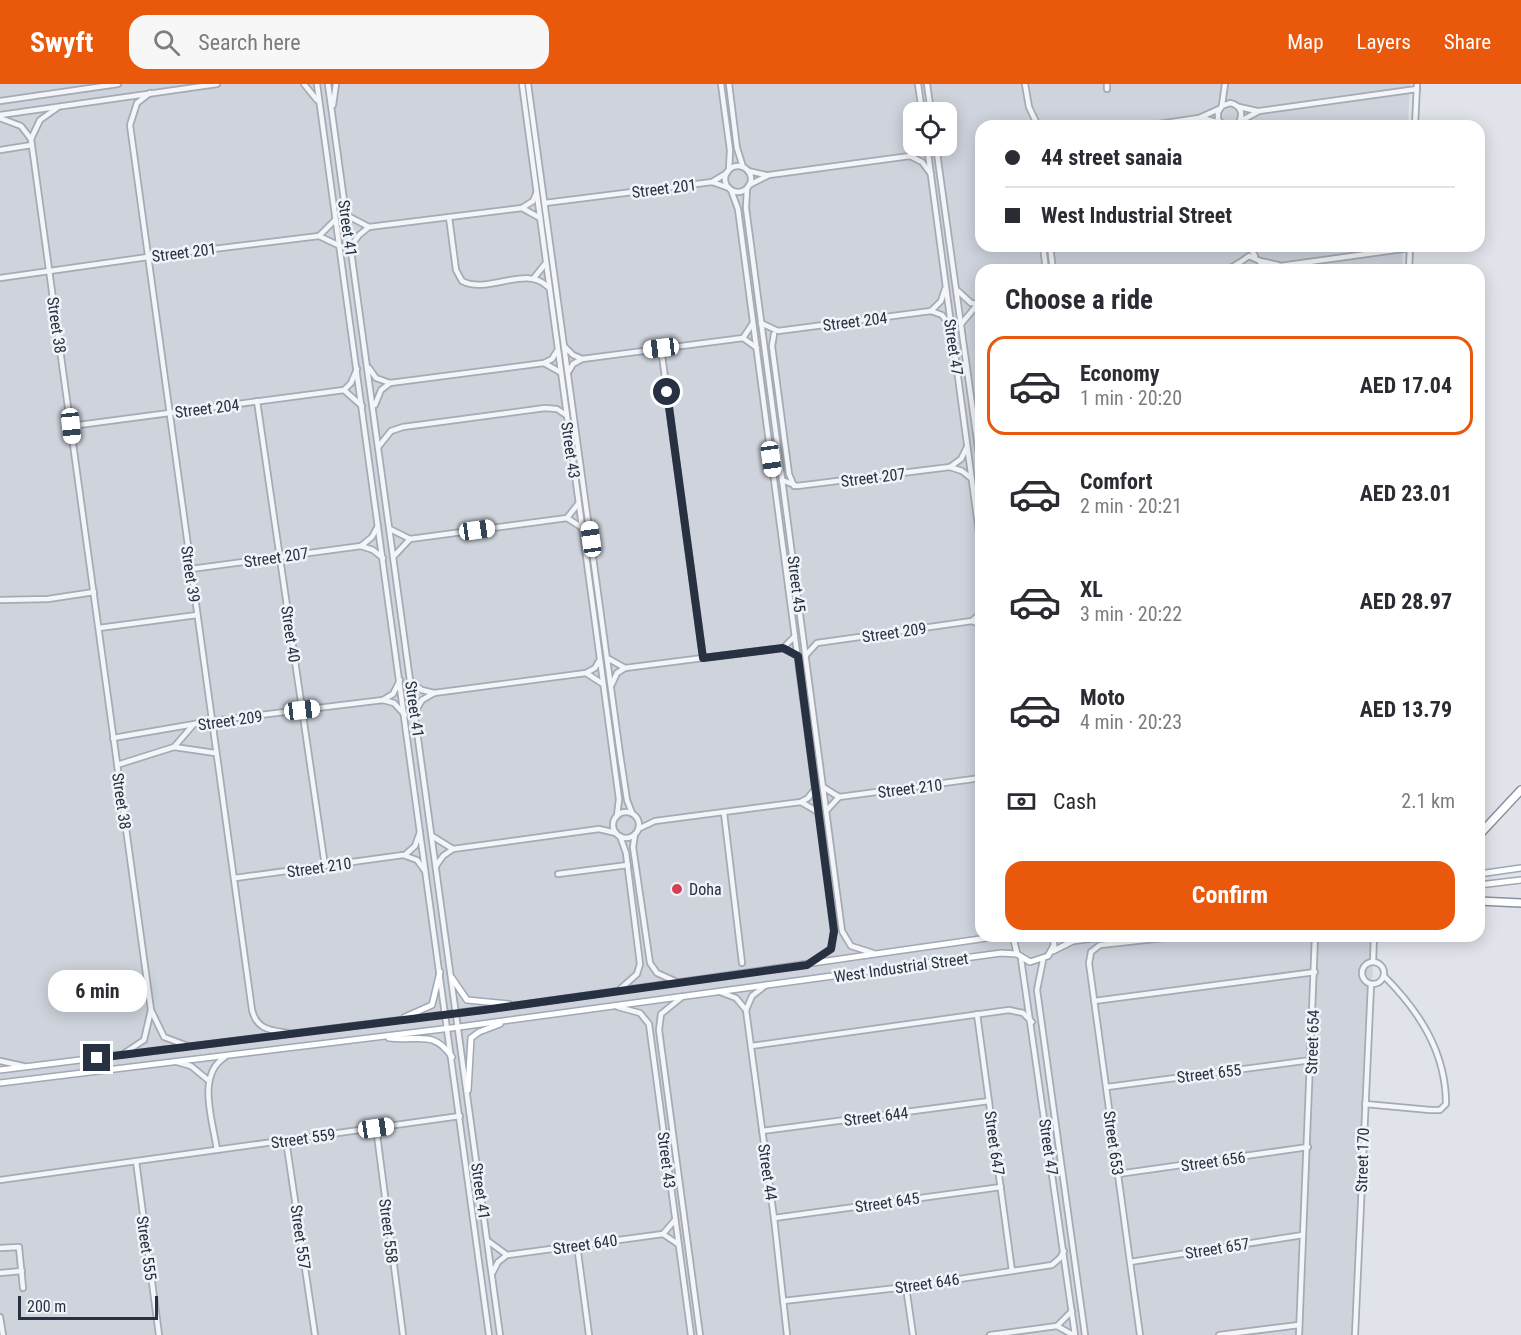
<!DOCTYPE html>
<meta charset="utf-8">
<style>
:root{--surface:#fff;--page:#f7f7f7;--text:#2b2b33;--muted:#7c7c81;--line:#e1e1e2;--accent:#ea580c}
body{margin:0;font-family:"Roboto Condensed",sans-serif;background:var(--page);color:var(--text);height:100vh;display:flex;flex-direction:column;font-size:22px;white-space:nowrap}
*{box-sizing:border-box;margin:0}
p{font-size:20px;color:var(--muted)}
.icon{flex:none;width:33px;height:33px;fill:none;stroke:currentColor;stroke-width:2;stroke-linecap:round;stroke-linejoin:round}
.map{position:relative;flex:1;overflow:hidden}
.panel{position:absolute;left:975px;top:180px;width:510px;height:678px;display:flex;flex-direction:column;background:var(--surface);border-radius:18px;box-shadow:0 3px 15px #0003}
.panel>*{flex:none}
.top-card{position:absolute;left:975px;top:36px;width:510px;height:132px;border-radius:18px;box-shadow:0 3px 15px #0003;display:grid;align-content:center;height:132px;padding:0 30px;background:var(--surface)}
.controls{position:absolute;left:903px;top:18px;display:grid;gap:12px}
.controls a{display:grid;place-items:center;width:54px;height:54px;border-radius:12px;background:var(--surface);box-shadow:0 3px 15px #0003;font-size:30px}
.scale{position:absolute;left:18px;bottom:15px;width:140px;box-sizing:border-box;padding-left:6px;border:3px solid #283142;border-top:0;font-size:16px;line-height:21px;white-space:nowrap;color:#283142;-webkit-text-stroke:4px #f0f3f7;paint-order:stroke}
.end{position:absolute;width:27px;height:27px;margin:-14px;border:8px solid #283142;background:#fff;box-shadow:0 0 0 3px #fff}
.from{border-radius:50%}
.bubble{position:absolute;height:42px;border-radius:18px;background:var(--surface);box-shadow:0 3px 15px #0003;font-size:20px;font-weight:700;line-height:42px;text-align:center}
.car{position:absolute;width:18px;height:36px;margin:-18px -9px;border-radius:8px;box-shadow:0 0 4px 2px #0007;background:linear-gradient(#fff 24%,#345 0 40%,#fff 0 76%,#345 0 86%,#fff 0)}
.top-card b{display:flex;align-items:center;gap:21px;height:57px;font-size:22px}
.top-card b+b{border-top:2px solid var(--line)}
.top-card i{width:15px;height:15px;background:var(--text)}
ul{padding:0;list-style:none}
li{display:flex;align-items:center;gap:18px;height:99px;margin:0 12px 9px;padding:0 18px;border:3px solid transparent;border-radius:18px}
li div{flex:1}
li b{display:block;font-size:22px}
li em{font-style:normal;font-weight:700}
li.current{border-color:var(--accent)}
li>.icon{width:54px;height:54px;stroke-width:1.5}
h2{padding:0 30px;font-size:27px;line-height:72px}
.pay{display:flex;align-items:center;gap:15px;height:66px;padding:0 30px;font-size:22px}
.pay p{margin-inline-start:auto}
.action{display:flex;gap:12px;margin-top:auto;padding:12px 30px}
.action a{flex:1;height:69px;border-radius:18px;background:var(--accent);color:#fff;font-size:24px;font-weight:700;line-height:69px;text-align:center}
header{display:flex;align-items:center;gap:36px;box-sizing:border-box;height:84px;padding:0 30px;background:var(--accent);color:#fff}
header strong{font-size:28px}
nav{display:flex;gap:33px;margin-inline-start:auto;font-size:21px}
.search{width:420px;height:54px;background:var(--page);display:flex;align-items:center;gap:15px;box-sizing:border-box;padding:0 21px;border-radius:18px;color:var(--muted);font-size:22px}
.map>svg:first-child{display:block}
.built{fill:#ced3dc;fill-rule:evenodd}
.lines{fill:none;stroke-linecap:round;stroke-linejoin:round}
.minor-casing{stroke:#a5abb4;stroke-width:8}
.major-casing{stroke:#9fa8b6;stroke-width:8}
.highway-casing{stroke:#8791a1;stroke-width:10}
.minor{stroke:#f3f5f8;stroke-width:4.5}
.major{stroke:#fff;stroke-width:5}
.highway{stroke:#fff;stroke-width:7}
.route{stroke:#283142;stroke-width:8}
.poi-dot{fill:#d54055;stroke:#f0f3f7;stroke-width:2}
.labels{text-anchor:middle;stroke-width:5;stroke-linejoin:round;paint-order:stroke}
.street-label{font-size:16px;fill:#283142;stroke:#f0f3f7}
.poi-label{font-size:16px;fill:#283142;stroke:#f0f3f7;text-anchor:start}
</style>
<header>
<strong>Swyft</strong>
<div class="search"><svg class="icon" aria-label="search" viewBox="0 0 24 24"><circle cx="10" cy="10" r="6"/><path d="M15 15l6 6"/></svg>Search here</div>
<nav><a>Map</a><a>Layers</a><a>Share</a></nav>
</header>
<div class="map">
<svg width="1521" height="1251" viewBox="0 0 1521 1251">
<rect width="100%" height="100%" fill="#e0e4ea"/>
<!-- built -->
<path class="built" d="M 0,0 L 1410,0 L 1408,42 L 981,42 L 981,162 L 1403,162 L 1402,186 L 981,186 L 981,852 L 1374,852 L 1358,1251 L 0,1251 ZM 914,28 L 946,28 L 946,62 L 914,62 Z"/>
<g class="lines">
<!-- minor casing -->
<g class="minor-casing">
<g id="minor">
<path d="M 304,0 L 317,16"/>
<path d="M 317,0 L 489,1251"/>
<path d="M 328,0 L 500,1251"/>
<path d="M 522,0 L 619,715 L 617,732"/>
<path d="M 528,0 L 620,670 L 627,716 L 632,729"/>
<path d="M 721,0 L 730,66 L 729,86"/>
<path d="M 729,0 L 737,64 L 743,83"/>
<path d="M 918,0 L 922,28"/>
<path d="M 927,0 L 931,28"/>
<path d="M 1025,0 L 1029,23 L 1038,42"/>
<path d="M 1107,0 L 1107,5"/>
<path d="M 150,9 L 137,19 L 130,41 L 252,926 C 257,946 270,946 288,949"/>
<path d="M 0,17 L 118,0"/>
<path d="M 333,21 L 336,0"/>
<path d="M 1222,21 L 1225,0"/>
<path d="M 1239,23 L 1257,27"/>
<path d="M 0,31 L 217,0"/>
<path d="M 0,34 L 21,42 L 31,55 L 151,926 L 144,956 L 123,970"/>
<path d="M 1202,34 L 1220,39"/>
<path d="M 1239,38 L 1259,27 L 1417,5"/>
<path d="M 1145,42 L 1199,34 L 1219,25"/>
<path d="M 1225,42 L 1218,36 L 1218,28 L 1222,22 L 1230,19 C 1240,21 1244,29 1239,38 L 1234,42"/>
<path d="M 1415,42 L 1417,0"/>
<path d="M 31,55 L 40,36 L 57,24"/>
<path d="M 927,62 L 981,464"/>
<path d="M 936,62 L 981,385"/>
<path d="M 0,66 L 32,61"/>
<path d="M 910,72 L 921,62"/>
<circle cx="738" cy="95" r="13"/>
<path d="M 748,87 L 766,91"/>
<path d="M 712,98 L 729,104"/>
<path d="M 749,101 L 769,91 L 910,72 L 922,78 L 931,90"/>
<path d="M 747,104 L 746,124 L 842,847 L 851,862 L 873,869"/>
<path d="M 731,106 L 738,125 L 834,847 L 831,865 L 810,879"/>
<path d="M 545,119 L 712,98 L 727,89"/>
<path d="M 522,124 L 540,134"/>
<path d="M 346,131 L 369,143"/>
<path d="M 449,133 L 456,186 L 462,197 C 488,211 526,180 548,203"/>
<path d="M 319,152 L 336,135"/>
<path d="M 351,162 L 359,151 L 369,143 L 522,124 L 533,117 L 536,110"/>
<path d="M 1043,162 L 1046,186"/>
<path d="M 1050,162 L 1053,186"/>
<path d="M 1249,162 L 1255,172"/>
<path d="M 1260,177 L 1278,181"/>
<path d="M 1227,186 L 1239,179"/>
<path d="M 1238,186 L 1239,179 L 1249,172 L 1260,177 L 1263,186"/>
<path d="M 1268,186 L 1280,182 L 1410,164"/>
<path d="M 1409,186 L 1410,162"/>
<path d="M 0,194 L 148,173 L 319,152 L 340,162"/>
<path d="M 534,194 L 545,180"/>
<path d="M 958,207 L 971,219 L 981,220"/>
<path d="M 931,227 L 941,217 L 945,205"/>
<path d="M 761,239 L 778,247 L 931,227 L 942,231 L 950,242"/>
<path d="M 962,239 L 977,221"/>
<path d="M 774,250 L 772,262 L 789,390 L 794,402"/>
<path d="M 743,254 L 753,239"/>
<path d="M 565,263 L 573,271 L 582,275"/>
<path d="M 661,264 L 703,574"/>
<path d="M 544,279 L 560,288"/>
<path d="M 369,284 L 376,294 L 390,299 L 544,279 L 552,275 L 557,267"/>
<path d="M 569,287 L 573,280 L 582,275 L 743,254 L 757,264"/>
<path d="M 344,306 L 362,322"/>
<path d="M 257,317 L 325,782"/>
<path d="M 375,321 L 381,306 L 390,299"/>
<path d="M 71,342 L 344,306 L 351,299 L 357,285"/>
<path d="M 379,362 L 391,347 L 403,343 L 545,324 L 557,325 L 566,331"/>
<path d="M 950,383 L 961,375 L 967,363"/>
<path d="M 782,396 L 797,402 L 950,383 L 962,387 L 971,394"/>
<path d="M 567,434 L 578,420"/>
<path d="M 390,445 L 410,455 L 567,434 L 581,443"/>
<path d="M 361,462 L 372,453 L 378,442"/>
<path d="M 394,472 L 410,455"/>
<path d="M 191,485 L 361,462 L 373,466 L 383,474"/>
<path d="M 0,516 L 48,515 L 94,508"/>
<path d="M 972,537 L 981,541"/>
<path d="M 99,544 L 197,531"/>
<path d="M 783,564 L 798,572"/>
<path d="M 806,571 L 817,559 L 972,537 L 981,529"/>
<path d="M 609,575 L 625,584 L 703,574 L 783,564 L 795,552"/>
<path d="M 586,589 L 603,600"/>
<path d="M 411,599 L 422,606 L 434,609 L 586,589 L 595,584 L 599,577"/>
<path d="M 612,600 L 617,589 L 625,584"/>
<path d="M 383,616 L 393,610 L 400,596"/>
<path d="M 415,628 L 422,616 L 434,609"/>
<path d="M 113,654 L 212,637 L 383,616 L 394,619 L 405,631"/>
<path d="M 174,663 L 194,640"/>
<path d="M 117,681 L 174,663 L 215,669"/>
<path d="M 823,703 L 839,713 L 981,694"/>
<path d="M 801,718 L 818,728"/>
<path d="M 827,726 L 839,713"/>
<circle cx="626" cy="741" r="13"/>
<path d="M 724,729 L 742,879"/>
<path d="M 638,745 L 655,737 L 801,718 L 808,714 L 815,705"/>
<path d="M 635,750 L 633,763 L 650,879 L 657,889 L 677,898"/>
<path d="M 432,752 L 453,765"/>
<path d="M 406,770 L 415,762 L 420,748"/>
<path d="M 436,782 L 443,772 L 453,765 L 599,745 L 616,749"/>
<path d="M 558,790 L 628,781"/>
<path d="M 235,794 L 403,771 L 417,776 L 425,787"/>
<path d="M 1021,875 L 1075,1251"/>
<path d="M 1043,876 L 1037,906 L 1085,1251"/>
<circle cx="1373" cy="889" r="11"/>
<path d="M 1373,878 L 1374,852"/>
<path d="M 619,906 L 637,890 L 640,880 L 626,769 L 620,752"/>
<path d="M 720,908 L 736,914 L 746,926 L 774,1134 L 787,1251"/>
<path d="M 682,913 L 661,930 L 659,946 L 700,1251"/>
<path d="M 1094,917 L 1315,888"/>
<path d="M 618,923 L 640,929 L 649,940 L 691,1251"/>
<path d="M 151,926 L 164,953 L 188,962"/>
<path d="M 746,926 L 752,912 L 766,901"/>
<path d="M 977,930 L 1012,1187"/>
<path d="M 751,962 L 1009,926 L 1023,929 L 1032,938"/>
<path d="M 0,977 L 23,982"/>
<path d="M 177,978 L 191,982 L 208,996"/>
<path d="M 1107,1003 L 1311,976"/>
<path d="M 1365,1020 L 1430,1026 L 1440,1026 L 1446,1020 C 1446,969 1420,928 1384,892"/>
<path d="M 376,1043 L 403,1251"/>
<path d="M 762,1047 L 989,1017"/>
<path d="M 286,1056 L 315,1251"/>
<path d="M 217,1066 C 213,1037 196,991 225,973"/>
<path d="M 136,1077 L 159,1251"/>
<path d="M 1118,1090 L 1308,1063"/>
<path d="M 0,1096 L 460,1032"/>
<path d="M 774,1134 L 1001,1103"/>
<path d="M 663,1150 L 675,1136"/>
<path d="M 488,1157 L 507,1171"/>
<path d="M 577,1161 L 589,1251"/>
<path d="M 0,1164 L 19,1163 L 23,1204"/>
<path d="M 1130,1178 L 1303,1151"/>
<path d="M 493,1188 L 498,1178 L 507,1171 L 663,1150 L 678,1160"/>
<path d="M 0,1189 L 22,1187"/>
<path d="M 906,1203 L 913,1251"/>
<path d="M 783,1217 L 906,1203 L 1052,1181 L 1060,1174 L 1064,1167"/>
<path d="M 0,1233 L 3,1251"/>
<path d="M 1057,1242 L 1072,1227"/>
<path d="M 990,1251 L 1057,1242 L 1073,1251"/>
<path d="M 1140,1251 L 1089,879 L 1091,868 L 1100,861 L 1182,852"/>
<path d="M 1219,1251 L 1299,1241"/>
<path d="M 1299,1251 L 1315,852"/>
<path d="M 1355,1251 L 1371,901"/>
</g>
</g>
<!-- major casing -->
<g class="major-casing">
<g id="major">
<path d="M 1479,790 L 1521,784"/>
<path d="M 1479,801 L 1521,796"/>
<path d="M 1013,852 L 1017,870 L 1030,878 L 1048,872 L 1054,861 L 1053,852"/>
<path d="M 1053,867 L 1073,857 L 1112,852"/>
<path d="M 452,894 L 467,916 L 509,920"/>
<path d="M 405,933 L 432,921 L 440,888"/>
<path d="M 389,954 C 418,958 433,945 452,973"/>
<path d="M 0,986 L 519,921 L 1001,852"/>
<path d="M 0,999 L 459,943 L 1001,869 L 1017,870"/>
<path d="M 468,1006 L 471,954 L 479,948 L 500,940"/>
</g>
</g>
<!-- highway casing -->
<g class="highway-casing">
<g id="highway">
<path d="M 1479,751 L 1521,706"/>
<path d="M 1479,817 L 1521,819"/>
</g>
</g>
<!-- minor -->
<use href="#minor" class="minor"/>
<!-- major -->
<use href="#major" class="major"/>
<!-- highway -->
<use href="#highway" class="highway"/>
</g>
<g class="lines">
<!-- route -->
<path class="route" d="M 97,974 L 484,926 L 807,881 L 831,865 L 834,847 L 798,572 L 783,564 L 703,574 L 667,308"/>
</g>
<!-- markers -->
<circle class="poi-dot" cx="677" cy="805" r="6"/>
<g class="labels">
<!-- street labels -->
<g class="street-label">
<text transform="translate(664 104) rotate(-7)" y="6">Street 201</text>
<text transform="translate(348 144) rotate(82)" y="6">Street 41</text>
<text transform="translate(184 168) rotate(-7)" y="6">Street 201</text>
<text transform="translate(855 237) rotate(-7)" y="6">Street 204</text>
<text transform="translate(57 241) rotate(82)" y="6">Street 38</text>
<text transform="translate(954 263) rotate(82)" y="6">Street 47</text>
<text transform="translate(207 324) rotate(-7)" y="6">Street 204</text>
<text transform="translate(571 366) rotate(82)" y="6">Street 43</text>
<text transform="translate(873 393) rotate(-7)" y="6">Street 207</text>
<text transform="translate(276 473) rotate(-8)" y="6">Street 207</text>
<text transform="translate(191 490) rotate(82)" y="6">Street 39</text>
<text transform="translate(797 500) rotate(83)" y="6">Street 45</text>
<text transform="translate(894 548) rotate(-8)" y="6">Street 209</text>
<text transform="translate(291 550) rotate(82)" y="6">Street 40</text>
<text transform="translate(415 625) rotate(82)" y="6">Street 41</text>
<text transform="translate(230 636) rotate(-8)" y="6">Street 209</text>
<text transform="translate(910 704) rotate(-7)" y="6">Street 210</text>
<text transform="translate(122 717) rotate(82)" y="6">Street 38</text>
<text transform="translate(319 783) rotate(-8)" y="6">Street 210</text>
<text transform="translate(901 883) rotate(-8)" y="6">West Industrial Street</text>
<text transform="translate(1312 958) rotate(-88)" y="6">Street 654</text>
<text transform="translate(1209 989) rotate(-7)" y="6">Street 655</text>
<text transform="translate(876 1032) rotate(-7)" y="6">Street 644</text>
<text transform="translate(303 1054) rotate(-8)" y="6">Street 559</text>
<text transform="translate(995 1059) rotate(82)" y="6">Street 647</text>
<text transform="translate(1114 1059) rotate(82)" y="6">Street 653</text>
<text transform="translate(1049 1063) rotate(82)" y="6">Street 47</text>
<text transform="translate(667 1076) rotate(83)" y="6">Street 43</text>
<text transform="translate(1362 1076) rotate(-88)" y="6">Street 170</text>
<text transform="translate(1213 1077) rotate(-8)" y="6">Street 656</text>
<text transform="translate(768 1088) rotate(82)" y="6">Street 44</text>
<text transform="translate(481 1107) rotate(82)" y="6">Street 41</text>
<text transform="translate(887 1118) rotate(-8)" y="6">Street 645</text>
<text transform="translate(389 1147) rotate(83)" y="6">Street 558</text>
<text transform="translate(301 1153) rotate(82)" y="6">Street 557</text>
<text transform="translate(585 1160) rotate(-8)" y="6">Street 640</text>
<text transform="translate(147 1164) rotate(82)" y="6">Street 555</text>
<text transform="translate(1217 1164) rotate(-9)" y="6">Street 657</text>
<text transform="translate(927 1199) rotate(-8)" y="6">Street 646</text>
</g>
<!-- poi labels -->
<g class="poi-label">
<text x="689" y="811">Doha</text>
</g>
</g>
</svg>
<div class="controls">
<a><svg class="icon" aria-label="locate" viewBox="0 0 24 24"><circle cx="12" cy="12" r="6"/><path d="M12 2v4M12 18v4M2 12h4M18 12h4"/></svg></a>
</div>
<div class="scale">200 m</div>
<i class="end from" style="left:667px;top:308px"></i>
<i class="end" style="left:97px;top:974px"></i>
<div class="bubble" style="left:48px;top:886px;width:99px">6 min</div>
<i class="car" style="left:661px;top:264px;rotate:263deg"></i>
<i class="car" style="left:71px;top:342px;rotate:174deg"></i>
<i class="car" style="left:771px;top:375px;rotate:172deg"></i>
<i class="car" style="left:477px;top:446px;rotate:82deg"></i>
<i class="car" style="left:591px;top:455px;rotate:352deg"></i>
<i class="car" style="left:302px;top:626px;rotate:83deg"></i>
<i class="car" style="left:376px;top:1044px;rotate:82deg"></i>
<div class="top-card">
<b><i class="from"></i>44 street sanaia</b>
<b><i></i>West Industrial Street</b>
</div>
<section class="panel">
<h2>Choose a ride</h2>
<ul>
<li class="current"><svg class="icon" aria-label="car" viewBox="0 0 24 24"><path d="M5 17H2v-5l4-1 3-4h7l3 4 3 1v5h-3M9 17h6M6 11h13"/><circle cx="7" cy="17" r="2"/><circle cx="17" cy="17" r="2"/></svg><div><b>Economy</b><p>1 min · 20:20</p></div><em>AED 17.04</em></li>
<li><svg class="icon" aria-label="car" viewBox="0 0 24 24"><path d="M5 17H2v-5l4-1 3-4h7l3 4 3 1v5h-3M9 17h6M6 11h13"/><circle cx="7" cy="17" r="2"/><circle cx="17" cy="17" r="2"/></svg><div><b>Comfort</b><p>2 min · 20:21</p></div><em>AED 23.01</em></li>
<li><svg class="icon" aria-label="car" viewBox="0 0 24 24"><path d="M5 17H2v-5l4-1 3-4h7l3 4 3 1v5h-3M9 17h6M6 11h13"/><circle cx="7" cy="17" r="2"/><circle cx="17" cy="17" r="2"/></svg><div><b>XL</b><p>3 min · 20:22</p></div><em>AED 28.97</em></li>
<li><svg class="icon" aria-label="car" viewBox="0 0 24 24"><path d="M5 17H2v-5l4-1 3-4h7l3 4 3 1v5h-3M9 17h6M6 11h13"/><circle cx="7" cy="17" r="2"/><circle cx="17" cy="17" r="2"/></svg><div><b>Moto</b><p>4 min · 20:23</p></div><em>AED 13.79</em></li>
</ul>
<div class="pay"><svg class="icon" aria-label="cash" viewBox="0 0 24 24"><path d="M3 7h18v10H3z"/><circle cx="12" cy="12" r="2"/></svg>Cash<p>2.1 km</p></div>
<div class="action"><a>Confirm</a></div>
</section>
</div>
